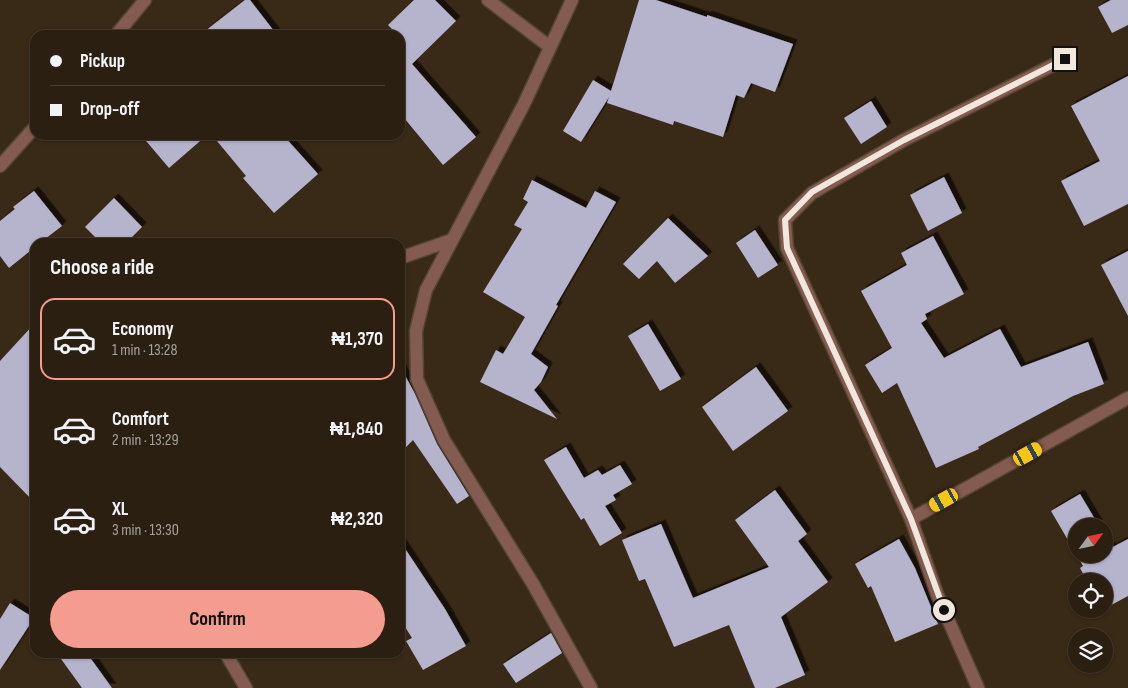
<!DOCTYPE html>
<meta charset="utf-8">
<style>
:root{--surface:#2b1f11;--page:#33271a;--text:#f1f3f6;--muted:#a6a29f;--line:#473d31;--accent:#f59c90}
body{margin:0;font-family:"Sofia Sans Condensed",sans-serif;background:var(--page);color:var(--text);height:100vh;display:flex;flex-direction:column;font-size:19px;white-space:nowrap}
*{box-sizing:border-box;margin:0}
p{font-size:16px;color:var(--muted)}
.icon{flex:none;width:28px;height:28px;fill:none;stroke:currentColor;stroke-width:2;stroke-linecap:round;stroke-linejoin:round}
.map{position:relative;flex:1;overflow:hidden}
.side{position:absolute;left:30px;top:238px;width:375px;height:420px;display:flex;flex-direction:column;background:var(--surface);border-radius:15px;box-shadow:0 1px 4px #0004,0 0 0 1px var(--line)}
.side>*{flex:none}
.top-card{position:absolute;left:30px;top:30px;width:375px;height:110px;border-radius:15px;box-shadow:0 1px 4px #0004,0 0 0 1px var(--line);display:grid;align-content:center;height:110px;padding:0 20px;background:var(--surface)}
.needle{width:32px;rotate:57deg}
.fabs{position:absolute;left:1068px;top:518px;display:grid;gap:10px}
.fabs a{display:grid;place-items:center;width:45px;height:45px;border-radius:50%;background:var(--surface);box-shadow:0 1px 4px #0004,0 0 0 1px var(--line);font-size:25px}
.end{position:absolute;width:22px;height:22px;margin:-11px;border:6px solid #f2e7dc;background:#111;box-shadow:0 0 0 2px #111}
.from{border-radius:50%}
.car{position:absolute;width:15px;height:30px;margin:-15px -8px;border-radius:6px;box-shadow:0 0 4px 1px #0007;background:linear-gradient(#f5c518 24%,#345 0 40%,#f5c518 0 76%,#345 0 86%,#f5c518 0)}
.top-card b{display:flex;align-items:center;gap:18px;height:48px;font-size:19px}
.top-card b+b{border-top:1px solid var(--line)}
.top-card i{width:12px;height:12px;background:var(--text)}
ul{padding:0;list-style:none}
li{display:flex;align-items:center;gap:15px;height:82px;margin:0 10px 8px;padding:0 10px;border:2px solid transparent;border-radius:15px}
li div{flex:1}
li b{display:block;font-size:19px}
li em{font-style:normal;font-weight:700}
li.current{border-color:var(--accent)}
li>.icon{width:45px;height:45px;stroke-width:1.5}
h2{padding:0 20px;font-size:22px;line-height:60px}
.cta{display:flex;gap:10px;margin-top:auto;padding:10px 20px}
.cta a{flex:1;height:58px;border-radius:30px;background:var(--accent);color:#111;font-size:20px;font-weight:700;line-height:58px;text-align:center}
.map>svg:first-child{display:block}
.building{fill:#b6b3cd;filter:url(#shadow)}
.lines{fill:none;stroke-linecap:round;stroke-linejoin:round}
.minor-casing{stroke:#534433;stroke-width:15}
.minor{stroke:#845b51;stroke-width:12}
.route{stroke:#f2e7dc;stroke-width:6}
</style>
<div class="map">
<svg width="1128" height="688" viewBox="0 0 1128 688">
<defs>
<filter id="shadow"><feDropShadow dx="4.5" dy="-4.5" stdDeviation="0" flood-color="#0009"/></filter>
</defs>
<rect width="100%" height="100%" fill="#392917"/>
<!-- building -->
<g class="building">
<path d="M 245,0 L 250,0 L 277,35 L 200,35 Z"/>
<path d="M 414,0 L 435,0 L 456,21 L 412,64 L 476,137 L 443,165 L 400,113 L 400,35 L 398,35 L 388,25 Z"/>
<path d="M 639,0 L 656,0 L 707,17 L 707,15 L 793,44 L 775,92 L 751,83 L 744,98 L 736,95 L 723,137 L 674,121 L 673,125 L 607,103 L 609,97 L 581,142 L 563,131 L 593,80 L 611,91 Z"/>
<path d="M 1111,0 L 1128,0 L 1128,25 L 1112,33 L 1098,7 Z"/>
<path d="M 1128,76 L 1128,204 L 1084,226 L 1061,181 L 1100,161 L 1071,106 Z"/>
<path d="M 871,101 L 887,127 L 861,144 L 844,118 Z"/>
<path d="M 141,135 L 207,135 L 169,168 Z"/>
<path d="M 212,135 L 283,135 L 318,174 L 274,213 L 243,178 L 246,176 Z"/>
<path d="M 944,177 L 962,213 L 928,231 L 910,195 Z"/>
<path d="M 532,180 L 586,208 L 595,191 L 616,202 L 556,305 L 558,306 L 531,354 L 548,367 L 541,382 L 534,390 L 557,419 L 480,382 L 496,350 L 503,354 L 525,317 L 483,292 L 522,229 L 514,225 L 528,202 L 523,199 Z"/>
<path d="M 34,191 L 62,226 L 41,242 L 35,242 L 35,247 L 9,268 L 0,256 L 0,221 L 15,209 L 13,207 Z"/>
<path d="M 114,198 L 142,227 L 127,242 L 100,242 L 85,227 Z"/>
<path d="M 668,218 L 708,256 L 675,283 L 657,261 L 639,279 L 623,264 Z"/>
<path d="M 755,230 L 778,265 L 758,278 L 736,243 Z"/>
<path d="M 933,236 L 964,294 L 925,314 L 927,319 L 921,323 L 944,358 L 1000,329 L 1021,367 L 1088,342 L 1104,384 L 1073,396 L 978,447 L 979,449 L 936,468 L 897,383 L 882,393 L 865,365 L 892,348 L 861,291 L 907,265 L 901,253 Z"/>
<path d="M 1128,251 L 1128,316 L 1101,265 Z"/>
<path d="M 35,323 L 35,503 L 0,467 L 0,361 Z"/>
<path d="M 648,324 L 681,379 L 660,391 L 628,336 Z"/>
<path d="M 400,366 L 415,394 L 437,444 L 469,496 L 457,504 L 413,440 L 400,453 Z"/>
<path d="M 756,367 L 788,411 L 733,451 L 702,407 Z"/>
<path d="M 566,447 L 584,478 L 598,470 L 602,475 L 620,465 L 632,484 L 613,495 L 616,500 L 605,506 L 622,533 L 600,546 L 584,518 L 581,520 L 544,460 Z"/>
<path d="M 775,490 L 807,534 L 798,541 L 828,582 L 781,617 L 805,675 L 775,688 L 755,688 L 729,625 L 674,647 L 645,579 L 639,581 L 622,540 L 661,524 L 693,598 L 769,567 L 735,520 Z"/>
<path d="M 1080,494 L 1099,526 L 1076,526 L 1076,554 L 1104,554 L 1104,535 L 1111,548 L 1128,539 L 1128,596 L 1102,610 L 1104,581 L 1087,581 L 1080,568 L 1083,566 L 1051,511 Z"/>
<path d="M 899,539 L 915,568 L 938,624 L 895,642 L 871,586 L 868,588 L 855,564 Z"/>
<path d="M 400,541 L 445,609 L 466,646 L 423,670 L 406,641 L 412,638 L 400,619 Z"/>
<path d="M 10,603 L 34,618 L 0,670 L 0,619 Z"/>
<path d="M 551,633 L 562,653 L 516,683 L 503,664 Z"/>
<path d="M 56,652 L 86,652 L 112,688 L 82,688 Z"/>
</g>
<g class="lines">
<!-- minor casing -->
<g class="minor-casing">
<g id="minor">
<path d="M 488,0 L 550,47"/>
<path d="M 572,0 L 524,104 L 426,290 L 416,331 L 417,379 L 444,440 L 533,584 L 591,688"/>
<path d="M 116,35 L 145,0"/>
<path d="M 0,166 L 35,127"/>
<path d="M 400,258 L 452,240"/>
<path d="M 911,519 L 1128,398"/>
<path d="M 225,652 L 246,688"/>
<path d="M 978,688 L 937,594 L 911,519 L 787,248 L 785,220 L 812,193 L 904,140 L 1065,59"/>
</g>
</g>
<!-- minor -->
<use href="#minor" class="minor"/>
</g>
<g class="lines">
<!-- route -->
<path class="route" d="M 944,610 L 911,519 L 787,248 L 785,220 L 812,192 L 904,140 L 1065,59"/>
</g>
</svg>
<div class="fabs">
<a><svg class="needle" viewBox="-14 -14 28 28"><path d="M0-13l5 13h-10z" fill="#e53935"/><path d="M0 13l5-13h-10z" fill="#a6a29f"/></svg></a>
<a><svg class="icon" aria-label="locate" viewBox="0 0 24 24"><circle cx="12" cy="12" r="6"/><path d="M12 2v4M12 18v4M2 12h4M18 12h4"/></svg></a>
<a><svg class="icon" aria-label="layers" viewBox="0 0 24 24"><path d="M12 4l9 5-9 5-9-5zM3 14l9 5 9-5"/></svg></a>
</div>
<i class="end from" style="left:944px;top:610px"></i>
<i class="end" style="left:1065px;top:59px"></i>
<i class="car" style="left:1028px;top:454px;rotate:61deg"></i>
<i class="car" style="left:944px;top:500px;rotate:241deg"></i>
<div class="top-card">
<b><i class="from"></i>Pickup</b>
<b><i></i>Drop-off</b>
</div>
<section class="side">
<h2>Choose a ride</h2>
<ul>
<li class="current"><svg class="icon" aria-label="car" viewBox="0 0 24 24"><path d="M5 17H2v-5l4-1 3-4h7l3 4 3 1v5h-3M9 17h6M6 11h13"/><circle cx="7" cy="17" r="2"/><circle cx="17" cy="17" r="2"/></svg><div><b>Economy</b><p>1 min · 13:28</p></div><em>₦1,370</em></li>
<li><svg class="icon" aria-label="car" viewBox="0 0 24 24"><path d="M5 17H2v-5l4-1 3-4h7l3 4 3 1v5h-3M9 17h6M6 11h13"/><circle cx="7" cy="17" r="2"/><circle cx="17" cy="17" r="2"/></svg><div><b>Comfort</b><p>2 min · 13:29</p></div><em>₦1,840</em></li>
<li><svg class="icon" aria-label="car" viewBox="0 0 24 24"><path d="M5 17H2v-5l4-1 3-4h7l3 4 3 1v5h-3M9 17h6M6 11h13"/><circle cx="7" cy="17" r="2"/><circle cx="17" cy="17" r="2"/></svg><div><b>XL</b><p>3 min · 13:30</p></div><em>₦2,320</em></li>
</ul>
<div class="cta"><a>Confirm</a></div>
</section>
</div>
